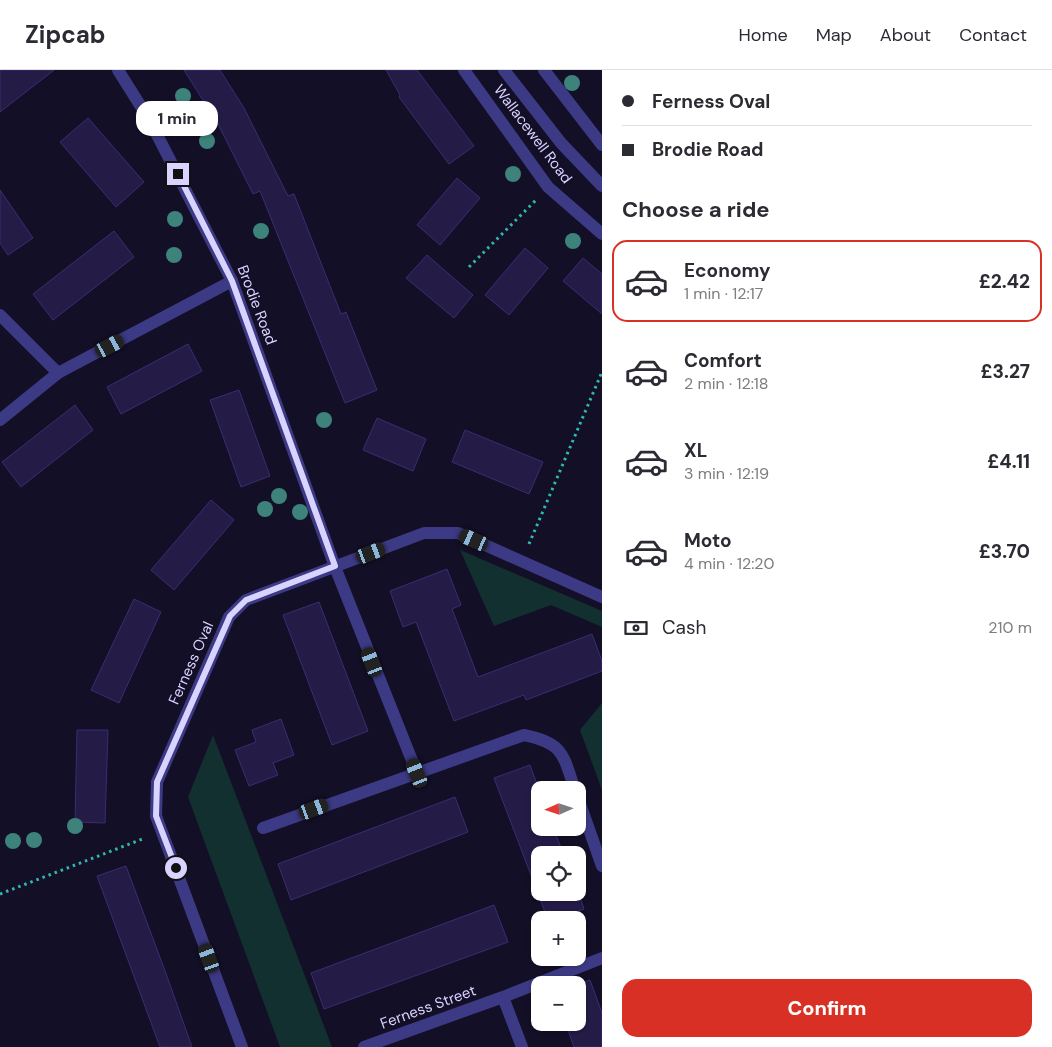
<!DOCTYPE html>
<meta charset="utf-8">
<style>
:root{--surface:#fff;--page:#f7f7f7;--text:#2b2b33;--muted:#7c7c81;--line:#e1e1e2;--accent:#d93025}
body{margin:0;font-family:"DM Sans",sans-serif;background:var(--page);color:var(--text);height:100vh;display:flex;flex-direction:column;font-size:19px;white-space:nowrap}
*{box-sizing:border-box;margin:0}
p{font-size:16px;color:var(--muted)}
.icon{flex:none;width:28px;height:28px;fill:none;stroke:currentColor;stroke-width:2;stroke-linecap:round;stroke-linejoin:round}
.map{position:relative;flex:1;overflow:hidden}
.drawer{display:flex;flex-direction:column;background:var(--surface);width:450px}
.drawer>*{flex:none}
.top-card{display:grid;align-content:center;height:110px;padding:0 20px;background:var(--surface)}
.needle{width:32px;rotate:267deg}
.controls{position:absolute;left:531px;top:711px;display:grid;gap:10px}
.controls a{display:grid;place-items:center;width:55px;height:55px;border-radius:10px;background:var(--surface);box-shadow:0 1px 4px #0004;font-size:25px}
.end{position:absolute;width:22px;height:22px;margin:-11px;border:6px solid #d9d4ff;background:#111;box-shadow:0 0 0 2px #111}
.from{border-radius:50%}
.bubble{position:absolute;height:35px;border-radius:15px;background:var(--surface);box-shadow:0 1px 4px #0004;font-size:16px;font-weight:800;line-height:35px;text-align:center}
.car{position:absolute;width:15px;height:30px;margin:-15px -8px;border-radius:6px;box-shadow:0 0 4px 1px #0007;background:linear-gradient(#222 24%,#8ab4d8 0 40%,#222 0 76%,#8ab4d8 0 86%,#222 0)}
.top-card b{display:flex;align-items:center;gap:18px;height:48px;font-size:19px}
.top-card b+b{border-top:1px solid var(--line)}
.top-card i{width:12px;height:12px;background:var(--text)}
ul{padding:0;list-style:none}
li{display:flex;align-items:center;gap:15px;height:82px;margin:0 10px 8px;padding:0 10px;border:2px solid transparent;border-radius:15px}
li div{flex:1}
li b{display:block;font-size:19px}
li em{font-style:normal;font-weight:800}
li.selected{border-color:var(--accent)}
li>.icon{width:45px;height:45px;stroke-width:1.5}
h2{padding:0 20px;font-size:22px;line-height:60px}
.pay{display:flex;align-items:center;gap:12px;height:55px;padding:0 20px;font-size:19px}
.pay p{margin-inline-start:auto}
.action{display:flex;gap:10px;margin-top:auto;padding:10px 20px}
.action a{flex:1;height:58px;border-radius:15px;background:var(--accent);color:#fff;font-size:20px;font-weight:800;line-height:58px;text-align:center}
header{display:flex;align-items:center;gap:30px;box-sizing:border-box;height:70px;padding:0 25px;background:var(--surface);border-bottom:1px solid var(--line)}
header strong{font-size:24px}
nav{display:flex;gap:28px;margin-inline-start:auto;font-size:18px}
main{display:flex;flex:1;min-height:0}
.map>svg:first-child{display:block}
.green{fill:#12302f}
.building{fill:#241b47;stroke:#3b2d73}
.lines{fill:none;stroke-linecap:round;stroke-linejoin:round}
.path{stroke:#2fb8b0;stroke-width:3;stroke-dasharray:2.5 4;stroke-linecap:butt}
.minor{stroke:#3d3a85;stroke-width:12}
.tertiary{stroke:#3d3a85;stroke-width:12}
.tree{fill:#3d827b}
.route{stroke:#d9d4ff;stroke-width:6}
.labels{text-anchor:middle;stroke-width:4;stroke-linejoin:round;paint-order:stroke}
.street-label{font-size:15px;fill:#d9d4ff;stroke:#130f26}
</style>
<header>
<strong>Zipcab</strong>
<nav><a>Home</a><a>Map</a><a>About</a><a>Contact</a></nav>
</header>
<main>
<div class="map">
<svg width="602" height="977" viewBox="0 0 602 977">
<rect width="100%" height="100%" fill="#130f26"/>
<!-- green -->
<g class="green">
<path d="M 460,480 L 602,541 L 602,557 L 551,535 L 494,556 Z"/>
<path d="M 602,633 L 602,720 L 580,660 Z"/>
<path d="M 213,665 L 332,977 L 280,977 L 188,727 Z"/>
</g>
<!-- building -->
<g class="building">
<path d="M 0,0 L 54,0 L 0,42 Z"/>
<path d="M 184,0 L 220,0 L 244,38 L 288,126 L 294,124 L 341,244 L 346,242 L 377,320 L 345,333 L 260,121 L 253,124 L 219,56 Z"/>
<path d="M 386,0 L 417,0 L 474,76 L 449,94 L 399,27 L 400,25 Z"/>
<path d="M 88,48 L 144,112 L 116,137 L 60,72 Z"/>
<path d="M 457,108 L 480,128 L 440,175 L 417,155 Z"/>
<path d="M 0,120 L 33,168 L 8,185 L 0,173 Z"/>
<path d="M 114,161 L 134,187 L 53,250 L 33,224 Z"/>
<path d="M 525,178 L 548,198 L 509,245 L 485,225 Z"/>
<path d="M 427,185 L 473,225 L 454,248 L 406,208 Z"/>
<path d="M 583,188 L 602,204 L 602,244 L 563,211 Z"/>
<path d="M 188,274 L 202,301 L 121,344 L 107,317 Z"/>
<path d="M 239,320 L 270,406 L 241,417 L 210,330 Z"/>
<path d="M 75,335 L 93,360 L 21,417 L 2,392 Z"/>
<path d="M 377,348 L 426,369 L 413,401 L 363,380 Z"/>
<path d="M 465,360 L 543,392 L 529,424 L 452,392 Z"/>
<path d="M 211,430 L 234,450 L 174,520 L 151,500 Z"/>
<path d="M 447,499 L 461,535 L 452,539 L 478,607 L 592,564 L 602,591 L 602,601 L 526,630 L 524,625 L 454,651 L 416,552 L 403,557 L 390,521 Z"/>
<path d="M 134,529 L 161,542 L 119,633 L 91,620 Z"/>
<path d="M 319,532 L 368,661 L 332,675 L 283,545 Z"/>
<path d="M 281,649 L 294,685 L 273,693 L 278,705 L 249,716 L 235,680 L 256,672 L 252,660 Z"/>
<path d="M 77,660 L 108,660 L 105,753 L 75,752 Z"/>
<path d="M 530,695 L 540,722 L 540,758 L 553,758 L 564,785 L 540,785 L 540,822 L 578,821 L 584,839 L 555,850 L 548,850 L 494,708 Z"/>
<path d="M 455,727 L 468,762 L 291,830 L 278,794 Z"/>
<path d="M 126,796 L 168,909 L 192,977 L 160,977 L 97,806 Z"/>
<path d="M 494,835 L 508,872 L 324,939 L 311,903 Z"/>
<path d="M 590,910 L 602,943 L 602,977 L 574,977 L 565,952 L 578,952 L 577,915 Z"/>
</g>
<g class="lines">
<!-- path -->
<g class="path">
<path d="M 469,197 L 536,130"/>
<path d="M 529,474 L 602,302"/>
<path d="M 0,824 L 145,768"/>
</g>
<!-- minor -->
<g class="minor">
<path d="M 118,0 L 150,51 L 232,211 L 335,497 L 417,703"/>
<path d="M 464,0 L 548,117 L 602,164"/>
<path d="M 0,245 L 58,303"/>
<path d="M 0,350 L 58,303 L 232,211"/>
<path d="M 578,728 L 602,796"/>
<path d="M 263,758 L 524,665 C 564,673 563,685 575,720"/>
<path d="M 503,927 L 522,977"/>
<path d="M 242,977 L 156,746 L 157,712 L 229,547 L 246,530 L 424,463 L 458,463 L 602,527"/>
<path d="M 364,977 L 503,927 L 602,888"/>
</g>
<!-- tertiary -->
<g class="tertiary">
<path d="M 504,0 L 561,73 L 602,116"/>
<path d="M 544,0 L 602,75"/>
</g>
</g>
<!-- trees -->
<g class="tree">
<circle cx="572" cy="13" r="8"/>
<circle cx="183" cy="26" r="8"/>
<circle cx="191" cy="40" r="8"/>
<circle cx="207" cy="71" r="8"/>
<circle cx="513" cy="104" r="8"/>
<circle cx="175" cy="149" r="8"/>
<circle cx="261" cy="161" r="8"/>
<circle cx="573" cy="171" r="8"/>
<circle cx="174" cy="185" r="8"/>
<circle cx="324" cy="350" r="8"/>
<circle cx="279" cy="426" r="8"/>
<circle cx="265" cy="439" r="8"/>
<circle cx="300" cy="442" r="8"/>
<circle cx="75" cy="756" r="8"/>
<circle cx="34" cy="770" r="8"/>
<circle cx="13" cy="771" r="8"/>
</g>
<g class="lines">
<!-- route -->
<path class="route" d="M 176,798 L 156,746 L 157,712 L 230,546 L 246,530 L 335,496 L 232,211 L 178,104"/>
</g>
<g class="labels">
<!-- street labels -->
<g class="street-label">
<text transform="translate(533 64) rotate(53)" y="5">Wallacewell Road</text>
<text transform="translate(257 235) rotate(69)" y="5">Brodie Road</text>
<text transform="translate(191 593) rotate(-66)" y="5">Ferness Oval</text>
<text transform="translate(428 937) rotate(-20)" y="5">Ferness Street</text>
</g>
</g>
</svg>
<div class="controls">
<a><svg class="needle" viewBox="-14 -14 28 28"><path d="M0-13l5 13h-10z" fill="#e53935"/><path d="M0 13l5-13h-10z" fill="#7c7c81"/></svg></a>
<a><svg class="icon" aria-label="locate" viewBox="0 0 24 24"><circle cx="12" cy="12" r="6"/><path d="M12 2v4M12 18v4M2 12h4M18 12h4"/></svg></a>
<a>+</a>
<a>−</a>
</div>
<i class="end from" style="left:176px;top:798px"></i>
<i class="end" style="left:178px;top:104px"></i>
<div class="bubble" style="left:136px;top:31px;width:82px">1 min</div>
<i class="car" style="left:110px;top:276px;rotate:62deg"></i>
<i class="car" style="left:474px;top:470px;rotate:294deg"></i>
<i class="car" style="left:371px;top:483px;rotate:69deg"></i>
<i class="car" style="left:372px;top:592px;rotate:339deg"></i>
<i class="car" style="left:417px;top:703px;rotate:338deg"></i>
<i class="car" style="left:314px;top:739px;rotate:70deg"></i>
<i class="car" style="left:209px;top:888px;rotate:340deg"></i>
</div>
<section class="drawer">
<div class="top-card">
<b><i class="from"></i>Ferness Oval</b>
<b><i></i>Brodie Road</b>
</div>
<h2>Choose a ride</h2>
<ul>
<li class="selected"><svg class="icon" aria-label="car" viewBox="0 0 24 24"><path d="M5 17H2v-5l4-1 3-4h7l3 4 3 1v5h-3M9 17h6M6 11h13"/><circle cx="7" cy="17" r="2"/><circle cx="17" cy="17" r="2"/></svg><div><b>Economy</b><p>1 min · 12:17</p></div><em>£2.42</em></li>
<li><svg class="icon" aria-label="car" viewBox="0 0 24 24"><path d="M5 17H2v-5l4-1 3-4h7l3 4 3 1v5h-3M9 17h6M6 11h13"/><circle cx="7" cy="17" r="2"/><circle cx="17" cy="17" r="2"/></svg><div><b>Comfort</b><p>2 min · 12:18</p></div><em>£3.27</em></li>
<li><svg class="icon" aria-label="car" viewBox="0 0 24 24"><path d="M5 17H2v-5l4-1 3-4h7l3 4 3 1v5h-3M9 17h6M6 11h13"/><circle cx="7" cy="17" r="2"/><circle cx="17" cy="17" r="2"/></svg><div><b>XL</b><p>3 min · 12:19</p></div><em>£4.11</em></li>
<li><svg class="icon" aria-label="car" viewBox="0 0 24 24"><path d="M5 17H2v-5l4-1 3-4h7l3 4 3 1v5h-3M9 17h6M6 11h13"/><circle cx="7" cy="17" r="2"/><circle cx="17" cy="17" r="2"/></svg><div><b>Moto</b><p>4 min · 12:20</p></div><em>£3.70</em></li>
</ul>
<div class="pay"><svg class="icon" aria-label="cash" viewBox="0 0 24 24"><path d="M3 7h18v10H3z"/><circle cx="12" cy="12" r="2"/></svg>Cash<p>210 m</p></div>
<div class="action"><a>Confirm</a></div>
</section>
</main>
